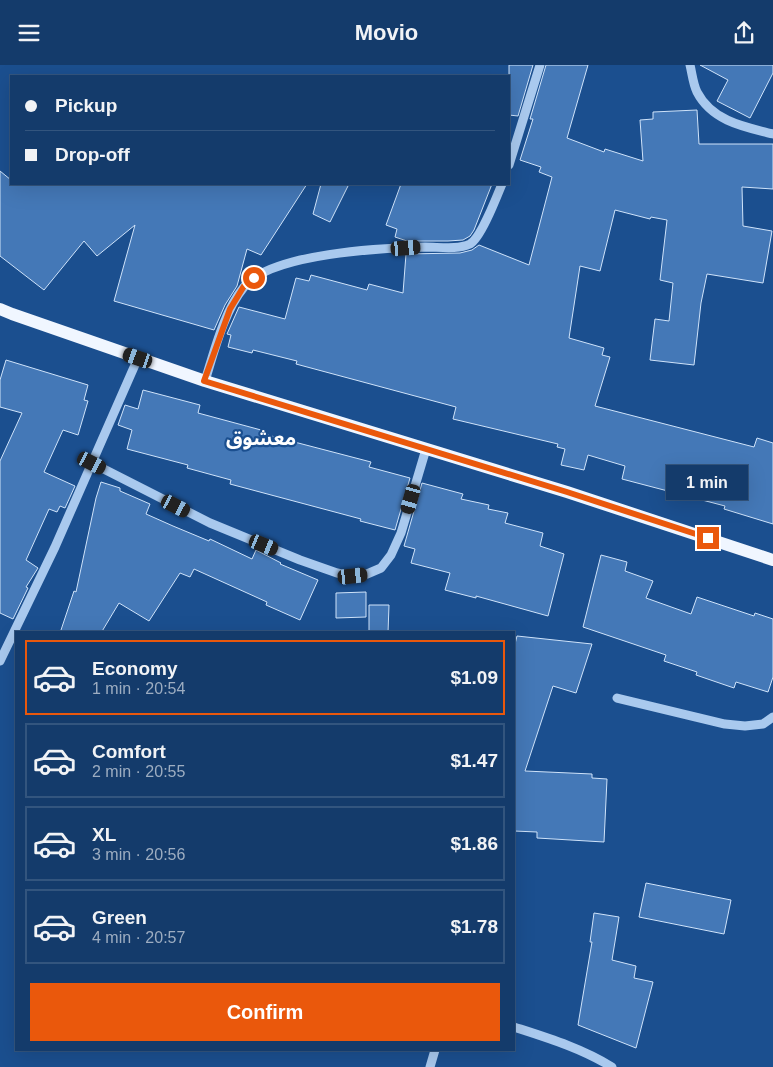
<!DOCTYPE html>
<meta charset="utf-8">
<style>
:root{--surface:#143b6b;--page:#214673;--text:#f1f3f6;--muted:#9dadc1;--line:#33557e;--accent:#ea580c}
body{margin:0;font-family:Arial,"Noto Sans Arabic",sans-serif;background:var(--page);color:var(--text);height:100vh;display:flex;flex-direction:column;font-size:19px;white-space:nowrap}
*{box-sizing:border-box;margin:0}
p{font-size:16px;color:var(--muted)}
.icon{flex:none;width:28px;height:28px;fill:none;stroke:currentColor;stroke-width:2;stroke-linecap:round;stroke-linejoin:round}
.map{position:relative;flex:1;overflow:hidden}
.details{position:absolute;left:15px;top:566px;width:500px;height:420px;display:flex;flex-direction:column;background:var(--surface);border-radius:0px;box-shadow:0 5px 20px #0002,0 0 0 1px var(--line)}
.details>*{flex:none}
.banner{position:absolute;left:10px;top:10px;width:500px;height:110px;border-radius:0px;box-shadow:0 5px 20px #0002,0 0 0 1px var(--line);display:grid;align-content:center;height:110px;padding:0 15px;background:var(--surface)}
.end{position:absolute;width:22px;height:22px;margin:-11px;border:6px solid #ea580c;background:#fff;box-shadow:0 0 0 2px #fff}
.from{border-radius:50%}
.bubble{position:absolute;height:35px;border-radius:0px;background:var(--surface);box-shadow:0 5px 20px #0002,0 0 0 1px var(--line);font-size:16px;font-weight:700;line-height:35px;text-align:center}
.car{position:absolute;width:15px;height:30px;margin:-15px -8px;border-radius:6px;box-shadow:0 0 4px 1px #0007;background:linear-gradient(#222 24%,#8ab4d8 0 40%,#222 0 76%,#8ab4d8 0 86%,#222 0)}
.banner b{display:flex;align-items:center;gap:18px;height:48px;font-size:19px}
.banner b+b{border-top:1px solid var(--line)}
.banner i{width:12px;height:12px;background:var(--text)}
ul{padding:9px 0 0;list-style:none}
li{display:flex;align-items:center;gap:15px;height:75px;margin:0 10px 8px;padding:0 5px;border:2px solid var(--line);border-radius:0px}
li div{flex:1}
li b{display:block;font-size:19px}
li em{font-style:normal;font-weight:700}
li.selected{border-color:var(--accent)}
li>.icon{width:45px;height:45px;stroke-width:1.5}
.button{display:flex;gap:10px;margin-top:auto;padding:10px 15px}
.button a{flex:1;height:58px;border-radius:0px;background:var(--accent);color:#fff;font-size:20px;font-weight:700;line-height:58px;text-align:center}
header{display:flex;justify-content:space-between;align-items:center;height:65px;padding:0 15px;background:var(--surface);font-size:22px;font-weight:700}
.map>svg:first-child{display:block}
.building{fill:#4478b7;stroke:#cfe3fa}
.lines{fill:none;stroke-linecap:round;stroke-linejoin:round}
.minor{stroke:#a9c9ee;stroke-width:9}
.major{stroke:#f0f6ff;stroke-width:12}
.route{stroke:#ea580c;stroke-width:6}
.labels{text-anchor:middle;stroke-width:4.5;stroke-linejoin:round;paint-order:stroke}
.quarter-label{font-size:20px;font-weight:bold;fill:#fff;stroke:#1b4f8f}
</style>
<header><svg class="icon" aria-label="menu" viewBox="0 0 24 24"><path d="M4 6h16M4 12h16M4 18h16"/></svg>Movio<svg class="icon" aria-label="share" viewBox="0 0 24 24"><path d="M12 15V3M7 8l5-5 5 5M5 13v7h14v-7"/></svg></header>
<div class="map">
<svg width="773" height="1002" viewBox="0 0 773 1002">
<rect width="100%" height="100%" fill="#1b4f8f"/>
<!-- building -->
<g class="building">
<path d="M 509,0 L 533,0 L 518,51 L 509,50 Z"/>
<path d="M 546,0 L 588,0 L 567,73 L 604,87 L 605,84 L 643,96 L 640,55 L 653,54 L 653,47 L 697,45 L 699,79 L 773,79 L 773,124 L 742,122 L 743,161 L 772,166 L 763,218 L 707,209 L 701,238 L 694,300 L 650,295 L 655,254 L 669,256 L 673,218 L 660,215 L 667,155 L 651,152 L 650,154 L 615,145 L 600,206 L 580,201 L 569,273 L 604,283 L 602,290 L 610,292 L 595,341 L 754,382 L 757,373 L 773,378 L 773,459 L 724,444 L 725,441 L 622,414 L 625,401 L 588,390 L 584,405 L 561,400 L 565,384 L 557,382 L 558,379 L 453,354 L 456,342 L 296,299 L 297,296 L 253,285 L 252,288 L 228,282 L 231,270 L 227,269 L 239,242 L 285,254 L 296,213 L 309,216 L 311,210 L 367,225 L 369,219 L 403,228 L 406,189 L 460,188 L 472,185 L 479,180 L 529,200 L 552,112 L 539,107 L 541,102 L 520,95 L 533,54 L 530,54 Z"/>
<path d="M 700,0 L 773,0 L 773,8 L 750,53 L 717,36 L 728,15 Z"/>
<path d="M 0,106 L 11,115 L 11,119 L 307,119 L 261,190 L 247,184 L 237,221 L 225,240 L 214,265 L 114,236 L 135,160 L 97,191 L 84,176 L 44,225 L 0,191 Z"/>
<path d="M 321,119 L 349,119 L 330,157 L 313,149 Z"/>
<path d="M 401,119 L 492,119 L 474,165 L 470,171 L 463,175 L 448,176 L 407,176 L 395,172 L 397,164 L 386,160 Z"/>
<path d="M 6,295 L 88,320 L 84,335 L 88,336 L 78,370 L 63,365 L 44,407 L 75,421 L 65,443 L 60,441 L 57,447 L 49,444 L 26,495 L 38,503 L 26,522 L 28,523 L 13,554 L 0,548 L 0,396 L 22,348 L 0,342 L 0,315 Z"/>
<path d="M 143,325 L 200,340 L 198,348 L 261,365 L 260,368 L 371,397 L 369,402 L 410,413 L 395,465 L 360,456 L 361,454 L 230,419 L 231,415 L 187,403 L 188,400 L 127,384 L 132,365 L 118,360 L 125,340 L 138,344 Z"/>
<path d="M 101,417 L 120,423 L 120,426 L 150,439 L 146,449 L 173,461 L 209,476 L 210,474 L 252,494 L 256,485 L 281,498 L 280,499 L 318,515 L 300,555 L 266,540 L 267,537 L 194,504 L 190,512 L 180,508 L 149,556 L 119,538 L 101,568 L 60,568 L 74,526 L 76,527 L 96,433 Z"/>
<path d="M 422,418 L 463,429 L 461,434 L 489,440 L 488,444 L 508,448 L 505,458 L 543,468 L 540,481 L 564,489 L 548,551 L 476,531 L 476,533 L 445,525 L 450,508 L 411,498 L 415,484 L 404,481 Z"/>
<path d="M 601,490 L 627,497 L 625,506 L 653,516 L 646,533 L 691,549 L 697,532 L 754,551 L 755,548 L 773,554 L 773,612 L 768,627 L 736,617 L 734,623 L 696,610 L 697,607 L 664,596 L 666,590 L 583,562 Z"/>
<path d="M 366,527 L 366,552 L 336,553 L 336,528 Z"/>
<path d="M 369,540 L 389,540 L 388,568 L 369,568 Z"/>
<path d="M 517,571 L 592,579 L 576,628 L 553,621 L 525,706 L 592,709 L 592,713 L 607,714 L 604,777 L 537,773 L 537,767 L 514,766 L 514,583 Z"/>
<path d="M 646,818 L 731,835 L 724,869 L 639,852 Z"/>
<path d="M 594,848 L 619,852 L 612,895 L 636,901 L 634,913 L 653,917 L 636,983 L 578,960 L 592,877 L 590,877 Z"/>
</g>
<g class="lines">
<!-- minor -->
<g class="minor">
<path d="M 690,0 C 692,8 693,19 697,27 C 712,56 744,62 773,69"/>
<path d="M 509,100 L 540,0"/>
<path d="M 205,316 C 214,287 224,246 244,222 C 271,188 383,183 425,182 C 440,182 457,185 470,179 C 481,173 497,131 502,119"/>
<path d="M 92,398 L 210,458 L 300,495 L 337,508 L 353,511 L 367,509 L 381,503 L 391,490 L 401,468 L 426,384"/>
<path d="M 0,596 L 55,482 L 138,293"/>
<path d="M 617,633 L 725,659 L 745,661 L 763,659 L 773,652"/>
<path d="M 514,962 C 548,973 581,983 612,1002"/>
<path d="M 430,1002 L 435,985"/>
</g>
<!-- major -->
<path class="major" d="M 0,244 L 12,249 L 205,316 L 567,427 L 773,495"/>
</g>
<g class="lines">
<!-- route -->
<path class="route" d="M 254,213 L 244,221 L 230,244 L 204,316 L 567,427 L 708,473"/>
</g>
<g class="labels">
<!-- quarter labels -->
<g class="quarter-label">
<text x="261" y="380">معشوق</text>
</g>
</g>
</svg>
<i class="end from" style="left:254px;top:213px"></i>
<i class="end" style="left:708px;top:473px"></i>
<div class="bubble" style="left:666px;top:400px;width:82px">1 min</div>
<i class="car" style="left:406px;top:183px;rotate:86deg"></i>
<i class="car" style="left:138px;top:293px;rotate:289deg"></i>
<i class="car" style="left:92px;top:398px;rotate:117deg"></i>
<i class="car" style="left:411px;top:434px;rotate:196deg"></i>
<i class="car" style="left:176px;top:441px;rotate:117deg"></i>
<i class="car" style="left:264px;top:480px;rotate:112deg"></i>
<i class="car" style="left:353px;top:511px;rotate:84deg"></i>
<div class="banner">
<b><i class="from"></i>Pickup</b>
<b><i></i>Drop-off</b>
</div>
<section class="details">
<ul>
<li class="selected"><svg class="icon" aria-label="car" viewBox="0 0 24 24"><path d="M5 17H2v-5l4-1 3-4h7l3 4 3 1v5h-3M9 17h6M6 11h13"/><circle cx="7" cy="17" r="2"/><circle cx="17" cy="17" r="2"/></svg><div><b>Economy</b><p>1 min · 20:54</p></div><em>$1.09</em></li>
<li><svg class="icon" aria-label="car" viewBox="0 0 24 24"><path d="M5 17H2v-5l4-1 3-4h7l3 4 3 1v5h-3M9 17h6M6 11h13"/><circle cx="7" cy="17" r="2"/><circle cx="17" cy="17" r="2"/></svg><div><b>Comfort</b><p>2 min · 20:55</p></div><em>$1.47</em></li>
<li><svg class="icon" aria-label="car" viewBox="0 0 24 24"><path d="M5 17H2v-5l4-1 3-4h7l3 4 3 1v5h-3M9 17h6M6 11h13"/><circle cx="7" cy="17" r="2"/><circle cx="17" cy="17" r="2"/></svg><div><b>XL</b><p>3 min · 20:56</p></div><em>$1.86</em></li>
<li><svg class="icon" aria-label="car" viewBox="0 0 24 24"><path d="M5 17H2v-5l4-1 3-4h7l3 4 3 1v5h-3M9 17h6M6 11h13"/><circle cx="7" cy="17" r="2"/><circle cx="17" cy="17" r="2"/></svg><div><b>Green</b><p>4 min · 20:57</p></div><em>$1.78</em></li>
</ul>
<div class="button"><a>Confirm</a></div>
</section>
</div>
